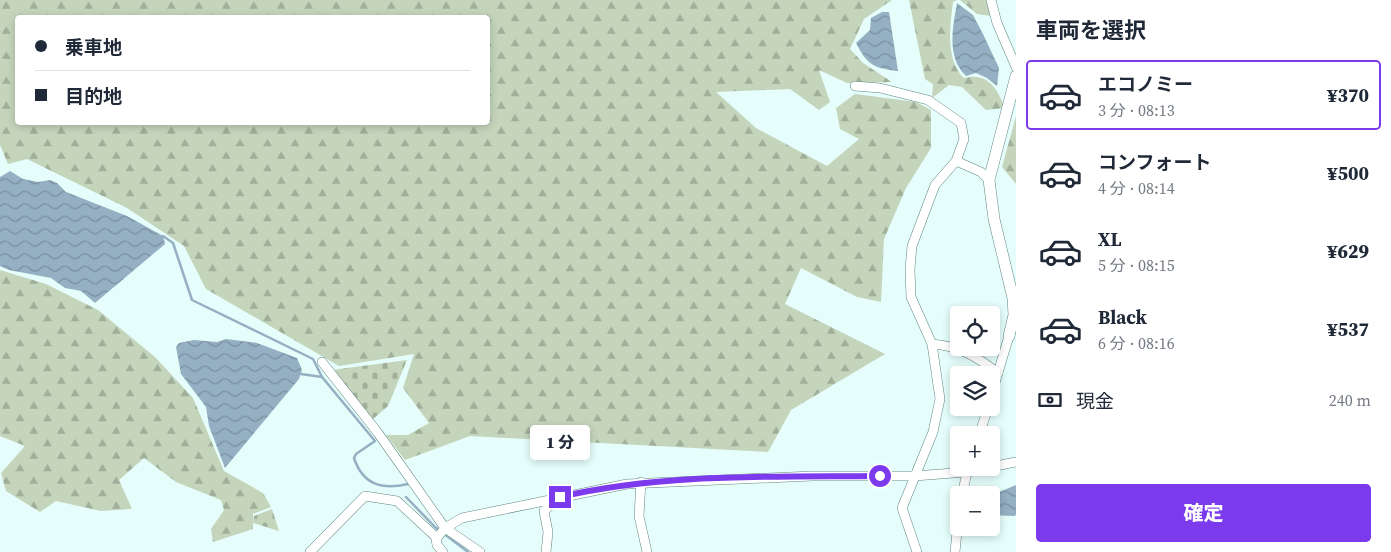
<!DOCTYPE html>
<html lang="ja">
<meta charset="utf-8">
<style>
:root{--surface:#fff;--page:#f2f2f3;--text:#1f2937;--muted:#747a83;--line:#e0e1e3;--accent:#7c3aed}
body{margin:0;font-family:"Source Serif 4","Noto Sans JP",serif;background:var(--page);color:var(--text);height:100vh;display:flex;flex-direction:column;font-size:19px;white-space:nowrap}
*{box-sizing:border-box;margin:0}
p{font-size:16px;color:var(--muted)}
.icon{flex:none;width:28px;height:28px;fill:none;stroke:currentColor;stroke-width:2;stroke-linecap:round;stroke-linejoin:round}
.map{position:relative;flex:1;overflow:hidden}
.details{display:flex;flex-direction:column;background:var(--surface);width:375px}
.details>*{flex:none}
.hud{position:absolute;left:15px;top:15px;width:475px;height:110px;border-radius:5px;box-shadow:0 2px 8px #0003;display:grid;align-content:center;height:110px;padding:0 20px;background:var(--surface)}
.buttons{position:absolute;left:950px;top:306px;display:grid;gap:10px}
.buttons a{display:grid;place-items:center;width:50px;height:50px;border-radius:5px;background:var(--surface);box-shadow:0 2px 8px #0003;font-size:25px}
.end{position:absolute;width:22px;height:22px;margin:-11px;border:6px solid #7c3aed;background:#fff;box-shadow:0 0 0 2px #fff}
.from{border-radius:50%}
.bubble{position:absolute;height:35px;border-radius:5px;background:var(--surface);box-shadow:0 2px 8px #0003;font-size:16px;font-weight:800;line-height:35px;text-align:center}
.hud b{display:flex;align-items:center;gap:18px;height:48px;font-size:19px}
.hud b+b{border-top:1px solid var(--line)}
.hud i{width:12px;height:12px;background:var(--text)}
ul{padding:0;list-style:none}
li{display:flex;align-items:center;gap:15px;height:70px;margin:0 10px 8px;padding:0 10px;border:2px solid transparent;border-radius:5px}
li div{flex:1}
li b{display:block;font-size:19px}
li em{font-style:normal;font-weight:800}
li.current{border-color:var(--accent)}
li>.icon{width:45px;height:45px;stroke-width:1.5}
h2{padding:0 20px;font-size:22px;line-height:60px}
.pay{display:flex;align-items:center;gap:12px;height:55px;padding:0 20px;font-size:19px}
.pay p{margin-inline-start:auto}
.cta{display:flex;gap:10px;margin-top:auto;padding:10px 20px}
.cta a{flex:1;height:58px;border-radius:5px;background:var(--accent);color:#fff;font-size:20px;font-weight:800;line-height:58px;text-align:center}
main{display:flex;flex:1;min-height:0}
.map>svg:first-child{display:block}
.forest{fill:url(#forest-firs);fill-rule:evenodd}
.cemetery{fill:url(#cemetery-stones)}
.water{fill:url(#water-waves)}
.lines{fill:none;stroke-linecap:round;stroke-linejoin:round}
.stream{stroke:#95afc3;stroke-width:2.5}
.minor-casing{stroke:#5f8682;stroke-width:10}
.tertiary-casing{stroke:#5f8682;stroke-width:12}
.minor{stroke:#fff;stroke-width:9}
.tertiary{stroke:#fff;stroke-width:11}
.route{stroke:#7c3aed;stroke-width:6}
</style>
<main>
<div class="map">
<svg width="1016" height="552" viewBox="0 0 1016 552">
<defs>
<pattern id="forest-firs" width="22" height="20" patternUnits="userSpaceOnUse" patternTransform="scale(1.25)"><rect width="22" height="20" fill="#c5d5bc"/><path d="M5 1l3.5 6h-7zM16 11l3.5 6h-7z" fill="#a0ae9a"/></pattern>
<pattern id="cemetery-stones" width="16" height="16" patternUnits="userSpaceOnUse" patternTransform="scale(1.25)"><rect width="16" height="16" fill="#c5d5bc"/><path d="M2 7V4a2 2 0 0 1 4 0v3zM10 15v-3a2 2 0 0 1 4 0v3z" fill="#a0ae9a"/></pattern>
<pattern id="water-waves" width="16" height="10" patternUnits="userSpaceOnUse" patternTransform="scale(1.25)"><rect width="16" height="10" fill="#95afc3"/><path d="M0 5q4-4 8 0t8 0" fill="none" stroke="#7a90a0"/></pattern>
</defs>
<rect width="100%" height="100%" fill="#e5fefb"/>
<!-- forest -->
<g class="forest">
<path d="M 0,0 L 892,0 L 864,19 L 850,49 L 863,63 L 892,82 L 847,83 L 819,70 L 830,102 L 819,110 L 790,89 L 716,92 L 756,128 L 827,166 L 859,139 L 840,129 L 836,108 L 855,94 L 916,102 L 931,110 L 931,148 L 906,188 L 884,239 L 881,302 L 857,297 L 801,268 L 785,304 L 885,354 L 791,410 L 768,452 L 470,436 L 405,460 L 386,435 L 408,435 L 429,423 L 403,388 L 414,354 L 339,366 L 206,289 L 184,246 L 127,208 L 27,159 L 8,164 L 0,145 ZM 18,18 L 488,18 L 488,122 L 18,122 Z"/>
<path d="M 909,0 L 957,0 L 953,2 C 950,26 945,60 964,78 C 988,72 997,88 1005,108 L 986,110 L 962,87 L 949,85 L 932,98 L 933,84 L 925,79 Z"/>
<path d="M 960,0 L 987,0 L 991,16 L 977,14 Z"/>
<path d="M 1016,116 L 1016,184 L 1002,167 Z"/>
<path d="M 0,270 L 46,284 L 98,310 L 155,357 L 193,398 L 224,471 L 263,493 L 271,507 L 253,514 L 253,529 L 213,542 L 211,529 L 224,510 L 221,500 L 176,482 L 144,458 L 119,480 L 132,509 L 101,511 L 56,501 L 40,512 L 6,491 L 1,473 L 25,446 L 0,436 Z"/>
</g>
<!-- cemetery -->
<g class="cemetery">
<path d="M 407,360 L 388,406 L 373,419 L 332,370 Z"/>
<path d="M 272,509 L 279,531 L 253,523 L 254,516 Z"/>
</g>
<!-- water -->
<g class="water">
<path d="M 957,3 L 973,15 L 983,34 L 999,68 L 997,86 L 987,78 L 976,73 L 966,76 C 946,57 953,26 957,3 Z"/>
<path d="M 882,12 L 889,12 L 898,71 C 874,68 868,66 856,43 L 870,30 L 871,18 Z"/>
<path d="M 10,171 L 23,179 L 38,182 L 50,180 L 57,183 L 66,192 L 127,216 L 163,236 L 165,244 L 95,303 L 81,291 L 65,288 L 51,278 L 9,270 L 0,266 L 0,177 Z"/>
<path d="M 226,339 L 257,343 L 297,358 L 302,370 L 299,379 L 225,468 L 209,426 L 206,407 L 181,374 L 176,347 L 179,343 L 194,340 L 217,342 Z"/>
<path d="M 1016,485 L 1016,515 L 1014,516 L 991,515 L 991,495 L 968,495 L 969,493 L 999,492 Z"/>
</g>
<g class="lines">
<!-- stream -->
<g class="stream">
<path d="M 163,236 L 173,243 L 192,300 L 313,359 L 322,377 L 375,441 L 356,454 L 354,458 C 363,485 382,490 408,484"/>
<path d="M 301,374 L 322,377"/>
<path d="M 953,467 L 959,466"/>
<path d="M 406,497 L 435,527 L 468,552"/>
</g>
<!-- minor casing -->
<g class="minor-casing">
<g id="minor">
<path d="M 991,0 L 997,23 L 1016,67"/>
<path d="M 855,86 L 880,88 L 928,100 L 961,123 L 964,139 L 956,161 L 935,185 L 912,246 L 910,269 L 911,297 L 932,344 L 940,399 L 933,432 L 902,508 L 917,552"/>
<path d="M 956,161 L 981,172 L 989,180"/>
<path d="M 932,344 C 960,346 977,357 998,373"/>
<path d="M 322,362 L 378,433 L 445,528 L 436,539 L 437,545 L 443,552"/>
<path d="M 991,396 L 1009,336"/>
<path d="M 979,435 L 988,408"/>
<path d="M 991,467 L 1016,462"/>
<path d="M 641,482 L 639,516 L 647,552"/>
<path d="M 962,495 L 968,468"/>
<path d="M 310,552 L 365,496 L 397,501 L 437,538"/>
<path d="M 480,552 L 445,528 L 462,518 L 627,484 L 812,476 L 914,476 L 967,472 L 990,468"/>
<path d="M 546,552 L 548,532 L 544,511 L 560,497"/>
<path d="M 955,552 L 959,512"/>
</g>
</g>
<!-- tertiary casing -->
<g class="tertiary-casing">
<path id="tertiary" d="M 1009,336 L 1014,315 L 1013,298 L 994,219 L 989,180 L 1016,76"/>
</g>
<!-- minor -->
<use href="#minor" class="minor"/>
<!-- tertiary -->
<use href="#tertiary" class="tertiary"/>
</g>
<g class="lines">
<!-- route -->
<path class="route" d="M 560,497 C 664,473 773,477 880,476"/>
</g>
</svg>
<div class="buttons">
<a><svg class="icon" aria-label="locate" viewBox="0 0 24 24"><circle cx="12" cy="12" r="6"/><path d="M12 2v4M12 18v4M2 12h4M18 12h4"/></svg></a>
<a><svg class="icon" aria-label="layers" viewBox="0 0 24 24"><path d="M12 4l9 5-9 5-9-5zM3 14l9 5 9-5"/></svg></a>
<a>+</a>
<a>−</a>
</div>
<i class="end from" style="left:880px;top:476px"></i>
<i class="end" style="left:560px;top:497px"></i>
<div class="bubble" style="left:530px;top:425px;width:60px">1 分</div>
<div class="hud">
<b><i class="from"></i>乗車地</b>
<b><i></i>目的地</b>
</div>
</div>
<section class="details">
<h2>車両を選択</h2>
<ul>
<li class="current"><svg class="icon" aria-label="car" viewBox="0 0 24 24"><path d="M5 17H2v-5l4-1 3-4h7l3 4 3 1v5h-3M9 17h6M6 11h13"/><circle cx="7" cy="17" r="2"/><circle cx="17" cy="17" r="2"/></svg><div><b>エコノミー</b><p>3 分 · 08:13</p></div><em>¥370</em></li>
<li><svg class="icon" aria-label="car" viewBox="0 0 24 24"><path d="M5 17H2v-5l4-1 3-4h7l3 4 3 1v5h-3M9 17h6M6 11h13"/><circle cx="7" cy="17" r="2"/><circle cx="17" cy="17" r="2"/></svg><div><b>コンフォート</b><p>4 分 · 08:14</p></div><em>¥500</em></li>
<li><svg class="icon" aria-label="car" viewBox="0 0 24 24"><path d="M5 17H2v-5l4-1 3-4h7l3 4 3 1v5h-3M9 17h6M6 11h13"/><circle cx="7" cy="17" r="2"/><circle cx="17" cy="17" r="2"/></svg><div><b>XL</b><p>5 分 · 08:15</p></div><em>¥629</em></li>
<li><svg class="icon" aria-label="car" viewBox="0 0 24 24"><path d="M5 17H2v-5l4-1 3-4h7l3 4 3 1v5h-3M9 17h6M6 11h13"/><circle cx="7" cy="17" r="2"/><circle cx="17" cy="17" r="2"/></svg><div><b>Black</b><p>6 分 · 08:16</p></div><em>¥537</em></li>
</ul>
<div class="pay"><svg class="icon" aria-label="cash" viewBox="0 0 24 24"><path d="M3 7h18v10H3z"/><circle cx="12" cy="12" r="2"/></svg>現金<p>240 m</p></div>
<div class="cta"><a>確定</a></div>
</section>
</main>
